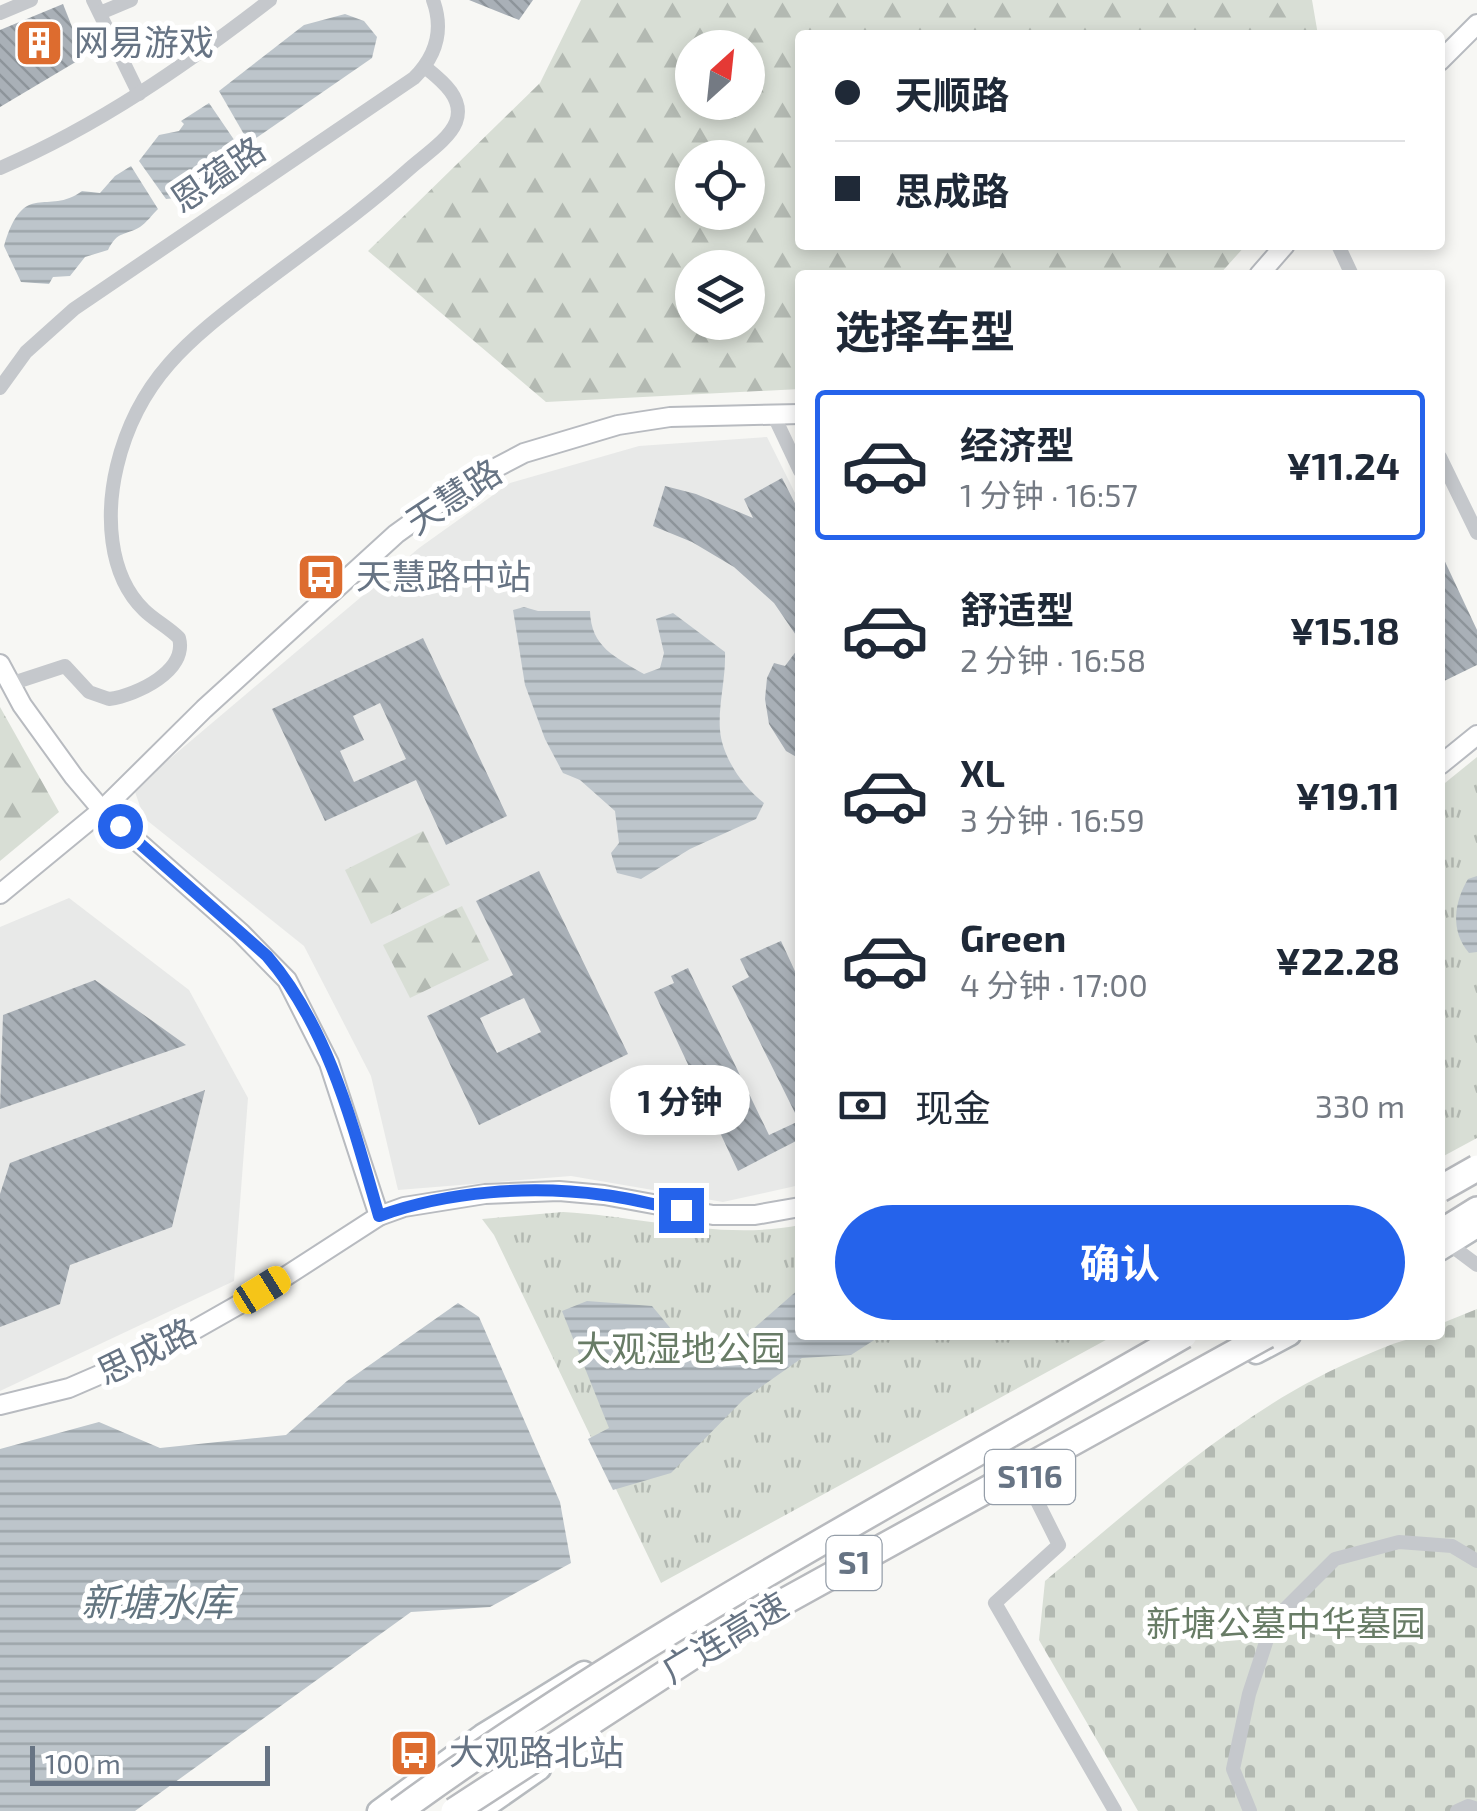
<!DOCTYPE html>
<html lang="zh">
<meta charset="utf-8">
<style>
:root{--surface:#fff;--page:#f6f6f7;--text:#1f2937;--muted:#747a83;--line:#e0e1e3;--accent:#2563eb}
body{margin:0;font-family:"Exo 2","Noto Sans SC",sans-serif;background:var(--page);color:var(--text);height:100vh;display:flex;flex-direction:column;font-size:38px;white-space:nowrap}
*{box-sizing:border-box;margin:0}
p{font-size:32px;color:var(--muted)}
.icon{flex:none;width:55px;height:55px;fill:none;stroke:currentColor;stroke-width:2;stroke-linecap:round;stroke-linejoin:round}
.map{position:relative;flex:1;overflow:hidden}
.sheet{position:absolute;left:795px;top:270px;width:650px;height:1070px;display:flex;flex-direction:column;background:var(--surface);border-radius:10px;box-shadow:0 5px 15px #0003}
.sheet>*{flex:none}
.hud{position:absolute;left:795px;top:30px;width:650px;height:220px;border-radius:10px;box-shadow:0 5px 15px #0003;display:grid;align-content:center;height:220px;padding:0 40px;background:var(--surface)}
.needle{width:65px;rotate:27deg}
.buttons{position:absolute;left:675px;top:30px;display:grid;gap:20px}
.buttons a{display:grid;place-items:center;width:90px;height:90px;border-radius:50%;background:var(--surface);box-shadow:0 5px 15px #0003;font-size:50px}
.scale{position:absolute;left:30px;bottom:25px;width:240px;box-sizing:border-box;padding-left:10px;border:5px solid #677484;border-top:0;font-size:28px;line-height:35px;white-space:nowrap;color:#677484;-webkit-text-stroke:8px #fff;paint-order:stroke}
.end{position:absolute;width:45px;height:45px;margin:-22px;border:12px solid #2563eb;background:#fff;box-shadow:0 0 0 5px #fff}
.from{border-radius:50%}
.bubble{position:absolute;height:70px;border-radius:35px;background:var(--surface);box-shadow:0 5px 15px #0003;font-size:32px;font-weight:700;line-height:70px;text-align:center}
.car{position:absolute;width:30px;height:60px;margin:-30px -15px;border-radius:12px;box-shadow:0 0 8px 2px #0007;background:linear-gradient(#f5c518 24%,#345 0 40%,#f5c518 0 76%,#345 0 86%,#f5c518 0)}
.hud b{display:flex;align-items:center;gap:35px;height:95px;font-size:38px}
.hud b+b{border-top:2px solid var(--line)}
.hud i{width:25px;height:25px;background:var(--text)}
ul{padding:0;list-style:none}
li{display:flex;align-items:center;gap:30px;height:150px;margin:0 20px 15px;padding:0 20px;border:5px solid transparent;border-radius:10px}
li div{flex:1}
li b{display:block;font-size:38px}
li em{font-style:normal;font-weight:700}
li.selected{border-color:var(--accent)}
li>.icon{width:90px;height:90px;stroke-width:1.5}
h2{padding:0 40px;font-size:45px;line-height:120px}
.pay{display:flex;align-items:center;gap:25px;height:110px;padding:0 40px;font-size:38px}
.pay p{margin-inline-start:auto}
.primary-button{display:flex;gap:20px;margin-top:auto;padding:20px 40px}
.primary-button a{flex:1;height:115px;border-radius:60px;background:var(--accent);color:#fff;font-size:40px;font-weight:700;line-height:115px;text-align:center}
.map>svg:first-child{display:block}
.built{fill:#e8e9e8}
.grass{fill:url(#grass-tufts)}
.forest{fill:url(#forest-firs);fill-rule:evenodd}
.cemetery{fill:url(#cemetery-stones)}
.water{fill:url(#water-rules)}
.building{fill:url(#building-back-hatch);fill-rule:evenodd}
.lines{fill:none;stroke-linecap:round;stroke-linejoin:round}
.secondary-casing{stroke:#b8bbc0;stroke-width:22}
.primary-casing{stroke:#b6babe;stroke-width:25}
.highway-casing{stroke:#b8babe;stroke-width:30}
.street{stroke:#c5c8cc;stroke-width:14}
.secondary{stroke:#fff;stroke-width:18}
.primary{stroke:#fff;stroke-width:20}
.highway{stroke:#fff;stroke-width:25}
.highway-bridge-casing{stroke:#b8babe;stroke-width:30;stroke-linecap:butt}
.highway-bridge{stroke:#fff;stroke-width:25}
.route{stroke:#2563eb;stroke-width:12}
.labels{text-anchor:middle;stroke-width:10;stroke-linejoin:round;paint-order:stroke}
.shield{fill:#fff;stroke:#959ea9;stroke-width:2.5}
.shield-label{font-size:32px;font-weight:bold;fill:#677484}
.poi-label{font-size:35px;fill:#677484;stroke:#fff;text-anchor:start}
.street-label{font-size:35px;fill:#677484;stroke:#fff}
.park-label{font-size:35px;fill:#687c66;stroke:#fff}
.water-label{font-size:38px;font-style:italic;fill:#637580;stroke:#fff}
</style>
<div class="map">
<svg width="1477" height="1811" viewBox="0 0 1477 1811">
<defs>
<pattern id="grass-tufts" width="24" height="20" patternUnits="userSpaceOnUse" patternTransform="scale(2.5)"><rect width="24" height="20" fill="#d8ded5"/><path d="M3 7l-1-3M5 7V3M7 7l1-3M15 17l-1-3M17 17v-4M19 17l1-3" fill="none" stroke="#b3b9b2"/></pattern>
<pattern id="forest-firs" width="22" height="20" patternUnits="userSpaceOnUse" patternTransform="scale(2.5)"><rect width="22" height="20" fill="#d8ded5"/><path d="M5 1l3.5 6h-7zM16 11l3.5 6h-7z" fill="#b3b9b2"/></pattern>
<pattern id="cemetery-stones" width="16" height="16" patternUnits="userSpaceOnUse" patternTransform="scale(2.5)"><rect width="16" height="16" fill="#d8ded5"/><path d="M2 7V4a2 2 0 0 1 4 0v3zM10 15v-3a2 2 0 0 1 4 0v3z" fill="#b3b9b2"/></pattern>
<pattern id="water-rules" width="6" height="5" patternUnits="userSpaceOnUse" patternTransform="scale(2.5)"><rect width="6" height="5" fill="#bdc5cb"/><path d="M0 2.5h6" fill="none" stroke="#9da5aa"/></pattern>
<pattern id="building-back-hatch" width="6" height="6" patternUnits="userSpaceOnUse" patternTransform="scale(2.5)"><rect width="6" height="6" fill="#a9b0b7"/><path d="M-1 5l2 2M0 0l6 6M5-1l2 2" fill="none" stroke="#8d949a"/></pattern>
</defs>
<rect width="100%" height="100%" fill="#f7f7f4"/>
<!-- built -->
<g class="built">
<path d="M 767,437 L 800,503 L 800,1185 L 723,1202 L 571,1176 L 398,1190 L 371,1076 L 304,946 L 144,818 L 134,789 L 419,548 L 510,483 L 639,446 Z"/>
<path d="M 69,898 L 189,990 L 248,1098 L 234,1281 L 0,1391 L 0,927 Z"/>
</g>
<!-- grass -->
<g class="grass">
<path d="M 1477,757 L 1477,1138 L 1440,1158 L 1440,787 Z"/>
<path d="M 563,1212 C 641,1216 722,1241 800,1225 L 800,1335 L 1115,1335 L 661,1583 L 494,1235 L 482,1219 Z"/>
</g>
<!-- forest -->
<g class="forest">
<path d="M 581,0 L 1312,0 L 1318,35 L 800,35 L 800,245 L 1246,245 L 1219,275 L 800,275 L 800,389 L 546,402 L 368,251 L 540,83 ZM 692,48 L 748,48 L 748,102 L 692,102 ZM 692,158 L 748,158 L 748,212 L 692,212 ZM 692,268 L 748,268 L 748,322 L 692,322 Z"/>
<path d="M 0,707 L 59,812 L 0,861 Z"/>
<path d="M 423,831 L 450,885 L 371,924 L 345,870 Z"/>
<path d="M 462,906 L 489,960 L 410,998 L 383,945 Z"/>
</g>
<!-- cemetery -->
<path class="cemetery" d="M 1477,1309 L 1477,1811 L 1138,1811 L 1039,1640 L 1045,1581 C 1146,1497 1244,1405 1366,1355 C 1392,1344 1412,1335 1440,1335 L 1440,1324 Z"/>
<!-- water -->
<g class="water">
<path d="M 345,14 L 364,21 L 377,37 L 372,58 L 249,143 L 219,91 L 304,25 Z"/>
<path d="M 209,103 L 239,147 L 217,172 L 206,176 L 187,197 L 166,199 L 139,161 L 159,135 L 179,131 L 184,124 L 181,121 Z"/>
<path d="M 131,166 L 158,209 C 153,214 146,223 140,227 C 125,236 118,230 108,250 L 85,257 L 70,276 L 53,277 L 49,284 L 21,282 L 4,246 C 24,178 47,217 82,191 L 100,193 L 115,176 Z"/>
<path d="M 524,607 L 538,611 L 590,611 C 591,647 615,657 644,674 L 660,668 L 664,653 L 656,619 L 673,613 L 725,652 C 726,678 718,705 720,730 C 722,757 743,787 764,803 L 756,819 L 690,849 L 641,879 L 617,873 L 611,853 L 619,843 L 615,811 L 580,780 L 563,773 L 545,739 L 525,685 L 513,610 Z"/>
<path d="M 1477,876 L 1477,952 L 1469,953 C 1450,931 1454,902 1468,879 Z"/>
<path d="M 800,1288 L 800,1335 L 882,1335 L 851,1355 L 802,1358 L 744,1399 L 671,1473 L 613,1490 L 588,1439 L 609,1428 L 562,1311 L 587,1301 L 652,1306 L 672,1330 L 736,1344 Z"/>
<path d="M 458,1303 L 479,1317 L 560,1502 L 571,1563 L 490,1607 L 411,1612 L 135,1811 L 0,1811 L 0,1449 L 99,1422 L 160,1448 L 286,1435 L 347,1381 Z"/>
</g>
<!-- building -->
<g class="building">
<path d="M 469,0 L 533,0 L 519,20 Z"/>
<path d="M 63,4 L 84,57 L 0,107 L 0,30 Z"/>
<path d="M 782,478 L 800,513 L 800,641 L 774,603 L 734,567 L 692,542 L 653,526 L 665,486 L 696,494 L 753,518 L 744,499 Z"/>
<path d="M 1440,551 L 1477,630 L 1477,665 L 1440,683 Z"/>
<path d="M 423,638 L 507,816 L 446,845 L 416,780 L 325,821 L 272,709 ZM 380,703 L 406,759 L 354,782 L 340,751 L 364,740 L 353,716 Z"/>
<path d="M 800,646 L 800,759 L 786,751 L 769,724 L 765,699 L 767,678 L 774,663 L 785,666 Z"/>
<path d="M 539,871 L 628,1054 L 479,1125 L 427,1016 L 513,975 L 476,901 ZM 524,998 L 541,1032 L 497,1053 L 480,1018 Z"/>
<path d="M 781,941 L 800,982 L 800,1139 L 738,1171 L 654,992 L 674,983 L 671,976 L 688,968 L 769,1135 L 799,1121 L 732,986 L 749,977 L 740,959 Z"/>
<path d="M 95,980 L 186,1045 L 0,1109 L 3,1015 Z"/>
<path d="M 205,1090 L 172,1227 L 70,1265 L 60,1304 L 0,1327 L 0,1194 L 10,1163 Z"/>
</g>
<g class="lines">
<!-- secondary casing -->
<g class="secondary-casing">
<g id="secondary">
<path d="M 1440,61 L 1477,24"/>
<path d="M 1259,275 L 1285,245"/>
<path d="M 0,664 L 22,705 L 74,777 L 102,810 L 241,933 L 287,980 L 329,1063 L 379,1216"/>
<path d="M 1440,765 L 1477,735"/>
<path d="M 0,894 L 102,810 L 204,709 L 396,534 L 467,483 L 524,453 L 618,425 L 670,417 L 800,414"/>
<path d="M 0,1405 L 69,1388 L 166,1346 L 263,1291 L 379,1216 L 404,1207 L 485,1194 L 559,1191 L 604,1195 L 713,1215 L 755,1215 L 800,1207"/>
</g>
</g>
<!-- primary casing -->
<g class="primary-casing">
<g id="primary">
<path d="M 1440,1250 L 1477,1227"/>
<path d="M 1256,1353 L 1290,1335"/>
<path d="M 378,1811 L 482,1735 L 584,1672"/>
<path d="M 480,1811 L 540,1769"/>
</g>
</g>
<!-- highway casing -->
<g class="highway-casing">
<path id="highway" d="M 1440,1233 L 1477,1210"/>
</g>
<!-- street -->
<g class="street">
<path d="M 93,0 L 139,94"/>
<path d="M 0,13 L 31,0"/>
<path d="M 100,13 L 131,0"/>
<path d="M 0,168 C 98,126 186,65 270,0"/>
<path d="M 1338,245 L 1352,275"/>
<path d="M 0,388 L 26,352 L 74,309 L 414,78 C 436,56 444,30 433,0"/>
<path d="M 773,414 L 800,471"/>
<path d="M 1440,457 L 1477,533"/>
<path d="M 10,684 L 65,666 L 89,692 L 109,699 C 137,695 188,671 179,638 C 168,627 154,620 144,610 C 107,574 106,512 117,466 C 138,378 190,339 258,287 C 308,249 361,212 408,170 C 422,157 449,140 456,122 C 465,98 441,80 425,67"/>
<path d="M 1449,1244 L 1477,1265"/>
<path d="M 1026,1479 L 1059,1545 L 995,1603 L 1115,1811"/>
<path d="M 1250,1811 L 1233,1769 L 1249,1694 L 1273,1621 L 1335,1559 L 1399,1542 L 1452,1546 L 1477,1561"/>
<path d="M 1457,1811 L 1468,1806 L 1477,1809"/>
</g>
<!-- secondary -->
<use href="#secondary" class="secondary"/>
<!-- primary -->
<use href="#primary" class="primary"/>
<!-- highway -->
<use href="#highway" class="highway"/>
<!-- highway-bridge casing -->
<g class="highway-bridge-casing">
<g id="highway-bridge">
<path d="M 1440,1189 L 1477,1168"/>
<path d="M 399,1811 C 643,1633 921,1487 1184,1335"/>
<path d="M 454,1811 L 731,1631 L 1267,1335"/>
</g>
</g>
<!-- highway-bridge -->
<use href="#highway-bridge" class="highway-bridge"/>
</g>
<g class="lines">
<!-- route -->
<path class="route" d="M 120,826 L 267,956 C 329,1028 353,1126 379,1216 C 448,1191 531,1185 604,1195 C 630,1198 655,1205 681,1210"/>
</g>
<!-- icons -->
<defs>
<g id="building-square" transform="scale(2.5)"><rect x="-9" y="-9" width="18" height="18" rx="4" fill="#dd6c2f" stroke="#fff"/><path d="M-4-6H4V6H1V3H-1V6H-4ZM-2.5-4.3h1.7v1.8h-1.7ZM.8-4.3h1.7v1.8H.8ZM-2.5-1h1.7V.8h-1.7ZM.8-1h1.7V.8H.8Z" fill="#fff"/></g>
<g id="bus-square" transform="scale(2.5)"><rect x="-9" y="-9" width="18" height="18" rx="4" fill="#dd6c2f" stroke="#fff"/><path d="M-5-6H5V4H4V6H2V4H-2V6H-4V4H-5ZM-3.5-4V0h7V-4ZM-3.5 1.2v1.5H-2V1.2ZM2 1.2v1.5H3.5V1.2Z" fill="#fff"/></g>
</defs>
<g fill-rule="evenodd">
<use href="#building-square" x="39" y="43"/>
<use href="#bus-square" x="321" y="577"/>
<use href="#bus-square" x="414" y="1753"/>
</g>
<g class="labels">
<!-- shield labels -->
<g class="shield">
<rect x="985" y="1450" width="90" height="54" rx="8"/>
<rect x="826.5" y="1536" width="55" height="54" rx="8"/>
</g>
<g class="shield-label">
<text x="1030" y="1488">S116</text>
<text x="854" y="1574">S1</text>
</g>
<!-- poi labels -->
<g class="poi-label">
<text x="74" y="55">网易游戏</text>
<text x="356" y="589">天慧路中站</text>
<text x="449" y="1765">大观路北站</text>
</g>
<!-- street labels -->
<g class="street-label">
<text transform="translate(218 175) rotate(-34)" y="12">恩蕴路</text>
<text transform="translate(454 497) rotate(-33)" y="12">天慧路</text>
<text transform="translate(147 1352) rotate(-26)" y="12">思成路</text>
<text transform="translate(725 1638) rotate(-31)" y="12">广连高速</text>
</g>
<!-- park labels -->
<g class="park-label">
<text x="681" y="1361">大观湿地公园</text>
<text x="1286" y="1636">新塘公墓中华墓园</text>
</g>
<!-- water labels -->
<g class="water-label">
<text x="157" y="1616">新塘水库</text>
</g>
</g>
</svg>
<div class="buttons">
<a><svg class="needle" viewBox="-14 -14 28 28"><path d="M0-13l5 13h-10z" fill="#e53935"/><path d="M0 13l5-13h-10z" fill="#747a83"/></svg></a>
<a><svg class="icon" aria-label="locate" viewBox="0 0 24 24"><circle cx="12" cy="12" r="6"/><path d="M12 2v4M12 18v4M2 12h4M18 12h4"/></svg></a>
<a><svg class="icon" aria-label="layers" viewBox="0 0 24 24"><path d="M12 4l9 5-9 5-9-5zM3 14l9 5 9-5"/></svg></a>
</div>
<div class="scale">100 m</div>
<i class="end from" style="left:120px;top:826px"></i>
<i class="end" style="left:681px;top:1210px"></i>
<div class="bubble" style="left:610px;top:1065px;width:140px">1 分钟</div>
<i class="car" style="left:262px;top:1290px;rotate:58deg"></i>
<div class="hud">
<b><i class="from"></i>天顺路</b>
<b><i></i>思成路</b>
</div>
<section class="sheet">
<h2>选择车型</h2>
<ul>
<li class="selected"><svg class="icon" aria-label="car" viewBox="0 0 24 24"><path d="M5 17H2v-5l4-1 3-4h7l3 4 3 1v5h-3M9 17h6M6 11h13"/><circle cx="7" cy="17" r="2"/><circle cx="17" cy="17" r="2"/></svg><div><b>经济型</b><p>1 分钟 · 16:57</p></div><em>¥11.24</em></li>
<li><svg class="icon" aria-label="car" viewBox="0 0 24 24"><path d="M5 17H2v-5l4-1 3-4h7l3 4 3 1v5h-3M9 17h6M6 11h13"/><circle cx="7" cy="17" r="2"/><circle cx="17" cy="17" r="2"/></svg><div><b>舒适型</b><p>2 分钟 · 16:58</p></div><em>¥15.18</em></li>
<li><svg class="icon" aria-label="car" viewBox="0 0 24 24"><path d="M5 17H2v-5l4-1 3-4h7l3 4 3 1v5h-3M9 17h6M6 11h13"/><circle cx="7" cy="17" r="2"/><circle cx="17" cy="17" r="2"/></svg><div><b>XL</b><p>3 分钟 · 16:59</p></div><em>¥19.11</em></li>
<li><svg class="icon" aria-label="car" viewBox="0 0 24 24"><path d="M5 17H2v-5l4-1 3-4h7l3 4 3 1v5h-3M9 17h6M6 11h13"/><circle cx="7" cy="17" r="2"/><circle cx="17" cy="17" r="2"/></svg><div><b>Green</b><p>4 分钟 · 17:00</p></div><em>¥22.28</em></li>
</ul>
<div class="pay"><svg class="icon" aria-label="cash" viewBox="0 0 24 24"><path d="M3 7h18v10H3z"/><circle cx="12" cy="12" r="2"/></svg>现金<p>330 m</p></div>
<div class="primary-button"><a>确认</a></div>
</section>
</div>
